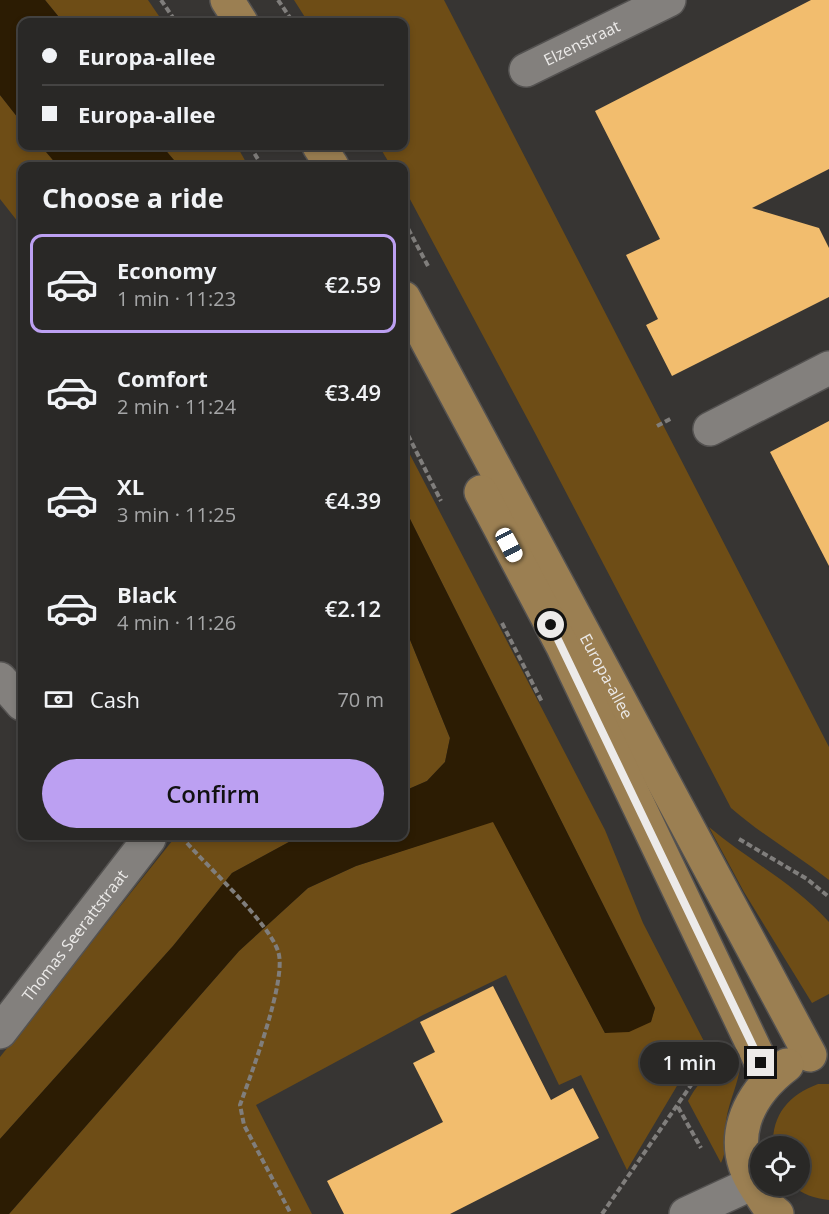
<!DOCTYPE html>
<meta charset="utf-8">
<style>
:root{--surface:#292826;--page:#353432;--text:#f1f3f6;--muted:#a5a6a7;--line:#454443;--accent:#bca0f2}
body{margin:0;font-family:"Open Sans",sans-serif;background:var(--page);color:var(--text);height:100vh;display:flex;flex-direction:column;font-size:22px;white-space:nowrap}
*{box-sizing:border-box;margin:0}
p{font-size:20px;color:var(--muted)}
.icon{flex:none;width:33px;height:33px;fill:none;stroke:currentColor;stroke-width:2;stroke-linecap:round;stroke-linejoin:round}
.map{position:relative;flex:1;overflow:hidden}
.sheet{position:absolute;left:18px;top:162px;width:390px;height:678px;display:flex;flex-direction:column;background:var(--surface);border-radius:12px;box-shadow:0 3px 9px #0003,0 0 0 2px var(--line)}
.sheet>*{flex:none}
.hud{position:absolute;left:18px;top:18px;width:390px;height:132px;border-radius:12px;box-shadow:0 3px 9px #0003,0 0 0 2px var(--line);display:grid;align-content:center;height:132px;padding:0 24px;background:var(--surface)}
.buttons{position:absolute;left:750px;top:1136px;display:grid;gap:12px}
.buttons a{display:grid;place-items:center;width:60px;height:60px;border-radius:50%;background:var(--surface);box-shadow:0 3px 9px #0003,0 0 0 2px var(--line);font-size:30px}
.end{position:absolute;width:27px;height:27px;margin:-14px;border:8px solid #eceae9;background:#111;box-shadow:0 0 0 3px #111}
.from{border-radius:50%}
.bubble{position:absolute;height:42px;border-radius:21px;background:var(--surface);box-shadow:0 3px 9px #0003,0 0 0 2px var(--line);font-size:20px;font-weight:600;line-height:42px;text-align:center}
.car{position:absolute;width:18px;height:36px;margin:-18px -9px;border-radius:8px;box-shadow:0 0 4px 2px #0007;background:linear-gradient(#fff 24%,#345 0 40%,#fff 0 76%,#345 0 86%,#fff 0)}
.hud b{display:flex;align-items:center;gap:21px;height:57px;font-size:22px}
.hud b+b{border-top:2px solid var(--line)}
.hud i{width:15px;height:15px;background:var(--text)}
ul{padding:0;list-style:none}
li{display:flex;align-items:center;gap:18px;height:99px;margin:0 12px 9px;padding:0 12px;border:3px solid transparent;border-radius:12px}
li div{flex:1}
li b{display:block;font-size:22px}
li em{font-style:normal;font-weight:600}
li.current{border-color:var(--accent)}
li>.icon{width:54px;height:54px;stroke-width:1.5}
h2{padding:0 24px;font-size:27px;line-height:72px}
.pay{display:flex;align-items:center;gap:15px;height:66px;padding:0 24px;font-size:22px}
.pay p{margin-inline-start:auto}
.cta{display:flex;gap:12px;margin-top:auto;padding:12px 24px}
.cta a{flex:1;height:69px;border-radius:36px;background:var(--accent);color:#111;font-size:24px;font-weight:600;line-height:69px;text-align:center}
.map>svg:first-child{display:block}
.green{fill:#6e4d16}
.water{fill:#2c1c03}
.building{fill:#f2bd6e}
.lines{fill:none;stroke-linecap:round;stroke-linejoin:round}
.minor-casing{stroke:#545251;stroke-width:36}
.major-casing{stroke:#545251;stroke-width:36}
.path{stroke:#807e7c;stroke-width:4;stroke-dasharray:6 3;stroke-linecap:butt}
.minor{stroke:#83807d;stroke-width:33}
.major{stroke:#9b7f52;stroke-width:33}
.route{stroke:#eceae9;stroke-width:8}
.labels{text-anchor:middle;stroke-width:6;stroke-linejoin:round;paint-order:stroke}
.street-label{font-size:16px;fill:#eceae9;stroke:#1e1d1c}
</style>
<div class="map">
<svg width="829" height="1214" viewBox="0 0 829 1214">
<rect width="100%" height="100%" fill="#373533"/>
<!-- green -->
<g class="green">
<path d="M 45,0 L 148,0 L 163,22 L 63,22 Z"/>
<path d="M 294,0 L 444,0 L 829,747 L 829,880 C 797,855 762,835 731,808 L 535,433 L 404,188 L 404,166 L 391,166 L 379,146 L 404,146 L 404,22 L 308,22 Z"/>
<path d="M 0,95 L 22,123 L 22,146 L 41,146 L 58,166 L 22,166 L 22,227 L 0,199 Z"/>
<path d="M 162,146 L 237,146 L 248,166 L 179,166 Z"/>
<path d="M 404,443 L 605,830 L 643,923 L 710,1053 L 687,1069 L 627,1170 L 581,1075 L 559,1085 L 506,975 L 423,1015 L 256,1105 L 312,1214 L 9,1214 L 239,951 L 308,888 L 356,866 L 493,821 L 605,1033 L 651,1021 L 655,1008 L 404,507 Z"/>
<path d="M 404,625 L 450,738 L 445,762 L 427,781 L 404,791 Z"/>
<path d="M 709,827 C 748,860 794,883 829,922 L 829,994 L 812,1003 L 744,892 Z"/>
<path d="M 176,836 L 300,836 L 232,873 L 173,946 L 0,1139 L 0,1057 Z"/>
<path d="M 741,1056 C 741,1080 729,1099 726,1121 C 724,1137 728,1149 721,1163 L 688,1101 C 703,1074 714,1069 741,1056 Z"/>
<path d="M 818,1084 L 829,1084 L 829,1200 C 814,1198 803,1195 792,1185 L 800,1185 L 800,1146 L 773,1146 C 772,1114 789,1095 818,1084 Z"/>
</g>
<!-- water -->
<g class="water">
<path d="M 0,0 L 45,0 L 63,22 L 22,22 L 22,123 L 0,95 Z"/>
<path d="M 41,146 L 162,146 L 179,166 L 58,166 Z"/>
<path d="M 404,507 L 655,1008 L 651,1022 L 629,1032 L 605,1033 L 493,822 L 356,866 L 308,888 L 239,951 L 9,1214 L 0,1214 L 0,1139 L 173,946 L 232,873 L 300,836 L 404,836 L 404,791 L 427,781 L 445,762 L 450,738 L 404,625 Z"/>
</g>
<!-- building -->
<g class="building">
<path d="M 811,0 L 829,0 L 829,169 L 752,208 L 819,228 L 829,248 L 829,297 L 672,376 L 646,325 L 658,319 L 626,255 L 660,239 L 595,111 Z"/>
<path d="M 829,421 L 829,566 L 770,452 Z"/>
<path d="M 493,986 L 551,1100 L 573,1088 L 599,1138 L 450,1214 L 344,1214 L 327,1181 L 443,1122 L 413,1063 L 435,1052 L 420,1022 Z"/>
</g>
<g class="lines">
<!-- minor casing -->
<g class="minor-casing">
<g id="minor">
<path id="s1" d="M 526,70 L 669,0"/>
<path d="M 710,429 L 829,368"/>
<path d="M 0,679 L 22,704"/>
<path id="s2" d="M 0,1032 L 149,839 L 146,836"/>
<path d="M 686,1214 L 753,1183"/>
</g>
</g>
<!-- major casing -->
<g class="major-casing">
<g id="major">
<path d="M 227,0 L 241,22"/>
<path d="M 319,146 L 332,166"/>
<path id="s3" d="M 404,298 L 810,1055"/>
<path d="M 481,492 L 562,645 L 769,1079"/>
<path d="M 777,1214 C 768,1208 763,1198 757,1189 C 725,1142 746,1096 787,1065"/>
</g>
</g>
<!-- path -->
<g class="path">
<path d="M 161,0 L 176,22"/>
<path d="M 278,0 L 293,22"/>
<path d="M 250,146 L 262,166"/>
<path d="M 404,221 L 428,266"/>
<path d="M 657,426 L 672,418"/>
<path d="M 404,427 L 441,501"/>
<path d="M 502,623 L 542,702"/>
<path d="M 739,839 L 807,879 L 829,897"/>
<path d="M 187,843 C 209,868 268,922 278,951 C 288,978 251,1074 240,1105 L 244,1125 L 291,1214"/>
<path d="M 678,1107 L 701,1148"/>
<path d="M 602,1214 L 698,1075 L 718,1064"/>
</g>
<!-- minor -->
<use href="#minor" class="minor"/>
<!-- major -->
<use href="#major" class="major"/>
</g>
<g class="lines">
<!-- route -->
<path class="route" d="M 551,625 L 761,1063"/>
</g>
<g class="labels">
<!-- street labels -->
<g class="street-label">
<text dy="6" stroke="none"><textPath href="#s1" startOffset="62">Elzenstraat</textPath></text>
<text dy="6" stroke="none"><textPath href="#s3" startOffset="429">Europa-allee</textPath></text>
<text dy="6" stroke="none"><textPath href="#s2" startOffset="122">Thomas Seerattstraat</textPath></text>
</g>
</g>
</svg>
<div class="buttons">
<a><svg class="icon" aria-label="locate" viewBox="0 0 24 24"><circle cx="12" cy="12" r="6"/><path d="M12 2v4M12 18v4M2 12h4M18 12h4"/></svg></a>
</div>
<i class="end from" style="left:551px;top:625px"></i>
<i class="end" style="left:761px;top:1063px"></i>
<div class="bubble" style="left:640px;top:1042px;width:99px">1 min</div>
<i class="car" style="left:509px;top:545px;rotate:152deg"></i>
<div class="hud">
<b><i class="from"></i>Europa-allee</b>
<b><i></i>Europa-allee</b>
</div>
<section class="sheet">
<h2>Choose a ride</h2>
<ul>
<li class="current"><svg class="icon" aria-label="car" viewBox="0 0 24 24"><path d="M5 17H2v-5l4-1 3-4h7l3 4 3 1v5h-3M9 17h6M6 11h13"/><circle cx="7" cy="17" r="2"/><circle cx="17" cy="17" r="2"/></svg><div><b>Economy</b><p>1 min · 11:23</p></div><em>€2.59</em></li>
<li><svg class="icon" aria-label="car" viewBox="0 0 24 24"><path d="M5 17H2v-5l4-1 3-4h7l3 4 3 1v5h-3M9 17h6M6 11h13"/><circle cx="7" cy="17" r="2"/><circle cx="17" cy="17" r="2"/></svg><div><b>Comfort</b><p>2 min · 11:24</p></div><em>€3.49</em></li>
<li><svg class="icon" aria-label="car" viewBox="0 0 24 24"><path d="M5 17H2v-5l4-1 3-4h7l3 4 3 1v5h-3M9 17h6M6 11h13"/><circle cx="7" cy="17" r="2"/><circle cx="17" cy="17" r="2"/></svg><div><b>XL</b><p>3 min · 11:25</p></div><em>€4.39</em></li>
<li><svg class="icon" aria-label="car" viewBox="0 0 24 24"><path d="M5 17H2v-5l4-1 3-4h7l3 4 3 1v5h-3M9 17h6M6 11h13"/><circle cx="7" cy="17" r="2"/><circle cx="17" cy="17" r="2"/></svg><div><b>Black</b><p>4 min · 11:26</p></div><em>€2.12</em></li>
</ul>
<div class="pay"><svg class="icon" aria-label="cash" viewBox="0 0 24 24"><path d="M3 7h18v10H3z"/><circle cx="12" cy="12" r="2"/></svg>Cash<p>70 m</p></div>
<div class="cta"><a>Confirm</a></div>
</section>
</div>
